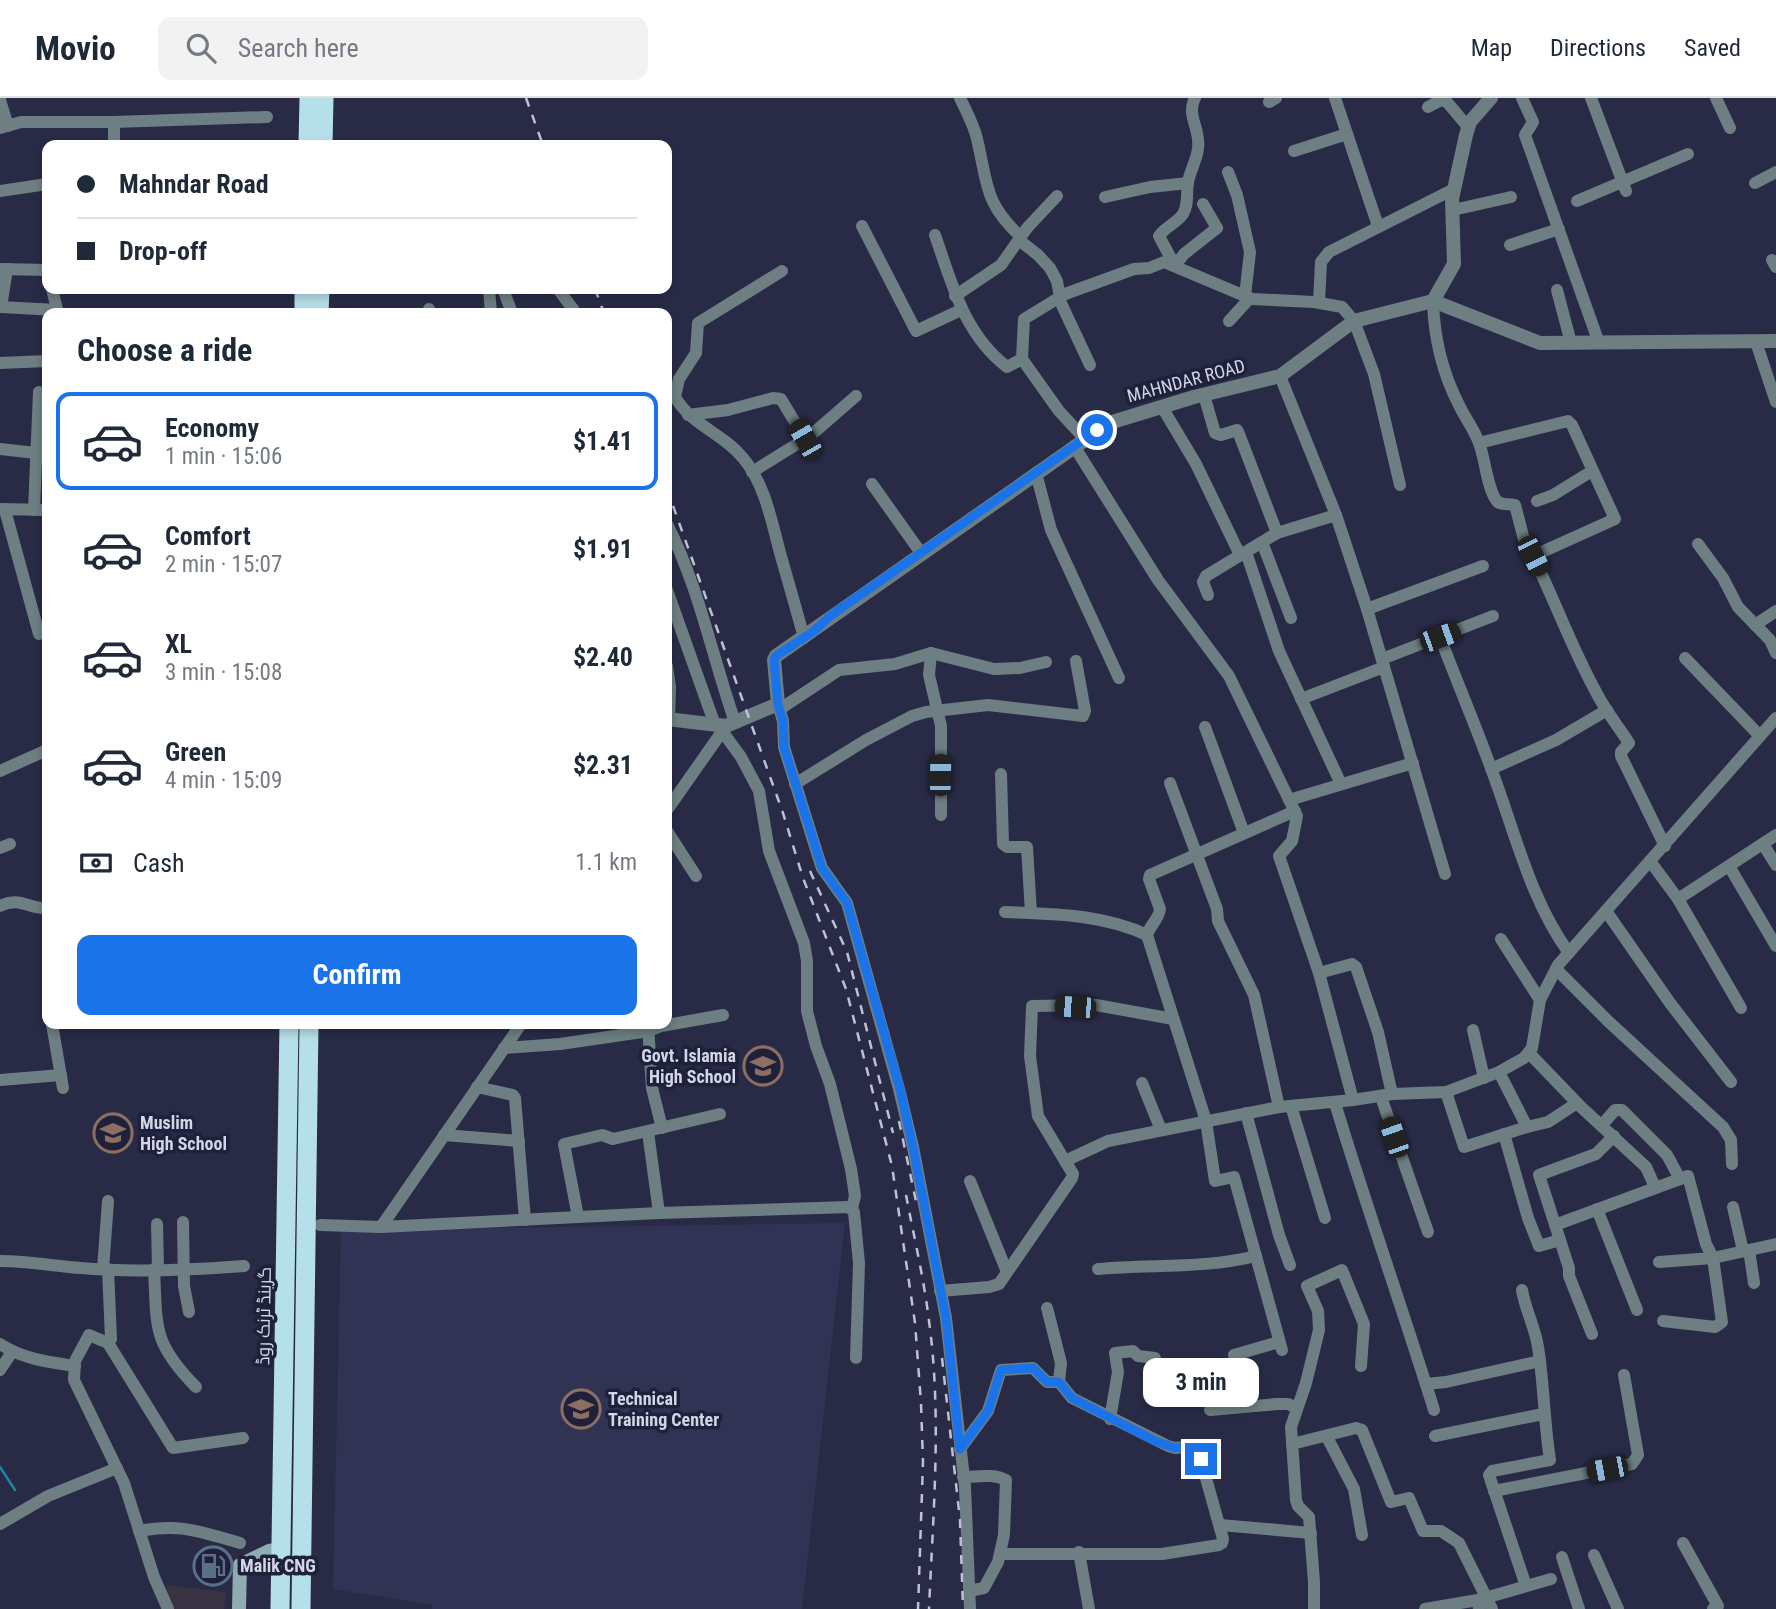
<!DOCTYPE html>
<meta charset="utf-8">
<style>
:root{--surface:#fff;--page:#f2f2f3;--text:#1f2937;--muted:#747a83;--line:#e0e1e3;--accent:#1a73e8}
body{margin:0;font-family:"Roboto Condensed",Cairo,sans-serif;background:var(--page);color:var(--text);height:100vh;display:flex;flex-direction:column;font-size:26px;white-space:nowrap}
*{box-sizing:border-box;margin:0}
p{font-size:23px;color:var(--muted)}
.icon{flex:none;width:38px;height:38px;fill:none;stroke:currentColor;stroke-width:2;stroke-linecap:round;stroke-linejoin:round}
.map{position:relative;flex:1;overflow:hidden}
.side{position:absolute;left:42px;top:210px;width:630px;height:721px;display:flex;flex-direction:column;background:var(--surface);border-radius:14px;box-shadow:0 4px 10px #0003}
.side>*{flex:none}
.guide{position:absolute;left:42px;top:42px;width:630px;height:154px;border-radius:14px;box-shadow:0 4px 10px #0003;display:grid;align-content:center;height:154px;padding:0 35px;background:var(--surface)}
.end{position:absolute;width:32px;height:32px;margin:-16px;border:9px solid #1a73e8;background:#fff;box-shadow:0 0 0 4px #fff}
.from{border-radius:50%}
.bubble{position:absolute;height:49px;border-radius:14px;background:var(--surface);box-shadow:0 4px 10px #0003;font-size:23px;font-weight:700;line-height:49px;text-align:center}
.car{position:absolute;width:21px;height:42px;margin:-21px -10px;border-radius:9px;box-shadow:0 0 5px 2px #0007;background:linear-gradient(#222 24%,#8ab4d8 0 40%,#222 0 76%,#8ab4d8 0 86%,#222 0)}
.guide b{display:flex;align-items:center;gap:24px;height:66px;font-size:26px}
.guide b+b{border-top:2px solid var(--line)}
.guide i{width:18px;height:18px;background:var(--text)}
ul{padding:0;list-style:none}
li{display:flex;align-items:center;gap:21px;height:98px;margin:0 14px 10px;padding:0 21px;border:4px solid transparent;border-radius:14px}
li div{flex:1}
li b{display:block;font-size:26px}
li em{font-style:normal;font-weight:700}
li.current{border-color:var(--accent)}
li>.icon{width:63px;height:63px;stroke-width:1.5}
h2{padding:0 35px;font-size:32px;line-height:84px}
.pay{display:flex;align-items:center;gap:18px;height:77px;padding:0 35px;font-size:26px}
.pay p{margin-inline-start:auto}
.cta{display:flex;gap:14px;margin-top:auto;padding:14px 35px}
.cta a{flex:1;height:80px;border-radius:14px;background:var(--accent);color:#fff;font-size:28px;font-weight:700;line-height:80px;text-align:center}
header{display:flex;align-items:center;gap:42px;box-sizing:border-box;height:98px;padding:0 35px;background:var(--surface);border-bottom:2px solid var(--line)}
header strong{font-size:33px}
nav{display:flex;gap:38px;margin-inline-start:auto;font-size:24px}
.search{width:490px;height:63px;background:var(--page);display:flex;align-items:center;gap:18px;box-sizing:border-box;padding:0 24px;border-radius:14px;color:var(--muted);font-size:26px}
.map>svg:first-child{display:block}
.commercial{fill:#383242}
.built{fill:#313355}
.lines{fill:none;stroke-linecap:round;stroke-linejoin:round}
.stream{stroke:#1e86a1;stroke-width:2.5}
.minor{stroke:#6d7f82;stroke-width:12}
.tertiary{stroke:#6d7f82;stroke-width:14}
.secondary{stroke:#8facb3;stroke-width:14}
.trunk{stroke:#b6e0e9;stroke-width:19}
.rail{stroke:#bfc1d4;stroke-width:2.5;stroke-dasharray:9 9;stroke-linecap:butt}
.route{stroke:#1a73e8;stroke-width:9}
.labels{text-anchor:middle;stroke-width:7;stroke-linejoin:round;paint-order:stroke}
.street-label{font-size:18px;fill:#d3d6e7;stroke:#1f213b}
.poi-label{font-size:18px;font-weight:bold;fill:#d3d6e7;stroke:#1f213b;text-anchor:start}
</style>
<header>
<strong>Movio</strong>
<div class="search"><svg class="icon" aria-label="search" viewBox="0 0 24 24"><circle cx="10" cy="10" r="6"/><path d="M15 15l6 6"/></svg>Search here</div>
<nav><a>Map</a><a>Directions</a><a>Saved</a></nav>
</header>
<div class="map">
<svg width="1776" height="1511" viewBox="0 0 1776 1511">
<rect width="100%" height="100%" fill="#292b46"/>
<!-- commercial -->
<path class="commercial" d="M 167,1487 L 226,1494 L 224,1511 L 166,1511 Z"/>
<!-- built -->
<path class="built" d="M 845,1125 L 802,1511 L 432,1511 L 432,1507 L 333,1491 L 341,1132 Z"/>
<g class="lines">
<!-- stream -->
<path class="stream" d="M 0,1369 L 15,1392"/>
<!-- minor -->
<g class="minor">
<path d="M 960,0 C 966,13 974,27 977,41 C 988,87 984,105 1021,139"/>
<path d="M 1195,0 C 1187,15 1197,26 1198,42 C 1200,57 1191,69 1188,84 C 1186,95 1189,106 1183,116 C 1177,125 1165,129 1159,138 L 1175,168 L 1184,156 L 1217,130 L 1203,106"/>
<path d="M 1335,0 L 1378,128"/>
<path d="M 1522,0 L 1533,24 L 1525,37 L 1599,245"/>
<path d="M 1591,0 L 1626,93"/>
<path d="M 1716,0 L 1730,30"/>
<path d="M 0,2 L 8,28"/>
<path d="M 1269,4 L 1276,0"/>
<path d="M 1428,9 L 1441,2 L 1447,4 L 1468,29"/>
<path d="M 0,30 L 21,24 L 114,24 L 267,19"/>
<path d="M 114,47 L 114,24"/>
<path d="M 1294,53 L 1347,36"/>
<path d="M 1228,74 L 1237,97 L 1250,154 L 1245,198"/>
<path d="M 1755,85 L 1776,74"/>
<path d="M 0,93 L 47,86"/>
<path d="M 1105,99 L 1150,89 L 1188,85"/>
<path d="M 1577,103 L 1688,56"/>
<path d="M 1453,112 L 1511,99"/>
<path d="M 862,128 L 916,233 L 961,212"/>
<path d="M 935,137 C 952,186 964,236 1007,269 L 1022,261"/>
<path d="M 1019,142 L 1038,157 L 1050,170 L 1057,183 L 1061,205 L 1090,267"/>
<path d="M 1510,147 L 1559,131"/>
<path d="M 1772,162 L 1776,169"/>
<path d="M 0,171 L 47,172"/>
<path d="M 782,173 L 698,225 L 696,255 L 679,281 L 675,299 C 693,329 723,335 743,360 C 764,385 771,420 779,451 C 787,480 796,510 804,540"/>
<path d="M 52,191 L 58,215"/>
<path d="M 489,191 L 491,215"/>
<path d="M 503,191 L 512,215"/>
<path d="M 558,191 L 576,215"/>
<path d="M 1557,192 L 1571,245"/>
<path d="M 955,198 L 1001,167 L 1027,130 L 1057,98"/>
<path d="M 1433,203 C 1434,239 1443,276 1459,307 C 1465,320 1474,331 1479,345 C 1485,360 1487,389 1496,402 C 1500,408 1508,405 1515,407 L 1526,449 L 1531,454 C 1554,500 1571,549 1596,594 C 1605,612 1618,628 1629,645 L 1621,654 L 1621,658 L 1665,748"/>
<path d="M 1319,205 L 1321,164 L 1329,154 L 1454,91"/>
<path d="M 0,209 L 57,212"/>
<path d="M 1,209 L 7,171"/>
<path d="M 429,211 L 429,215"/>
<path d="M 1229,223 L 1250,200"/>
<path d="M 1756,244 L 1776,304"/>
<path d="M 0,265 L 47,263"/>
<path d="M 1280,278 L 1336,417 L 1367,511 L 1445,776"/>
<path d="M 1204,297 L 1215,335 L 1221,337 L 1237,332 L 1239,336 L 1277,435"/>
<path d="M 1162,309 L 1196,366 L 1240,457"/>
<path d="M 688,317 L 728,312 L 773,300 L 781,301 L 805,341"/>
<path d="M 1085,341 L 1059,313 L 1022,261 L 1024,221 L 1065,196 L 1134,171 L 1149,170 L 1164,164 L 1252,201 L 1314,204 L 1342,209 L 1354,223 L 1374,276 L 1400,387"/>
<path d="M 1479,345 L 1564,324 L 1568,323 L 1572,327 L 1615,421 L 1533,458"/>
<path d="M 1074,348 L 1158,482 L 1229,578 L 1297,718 L 1292,743 L 1279,758 L 1319,875 L 1353,1002 L 1392,996 L 1446,994 L 1499,974 L 1524,960 L 1532,950 L 1540,902 L 1558,867 L 1776,620"/>
<path d="M 0,351 L 36,355"/>
<path d="M 752,374 L 810,338 L 856,298"/>
<path d="M 1036,375 L 1051,432 L 1119,580"/>
<path d="M 872,386 L 921,455"/>
<path d="M 1537,403 L 1553,397 L 1592,373"/>
<path d="M 0,411 L 47,412"/>
<path d="M 5,412 L 39,536"/>
<path d="M 34,412 L 39,294"/>
<path d="M 667,426 C 699,489 712,558 735,624"/>
<path d="M 1262,444 L 1291,520"/>
<path d="M 1698,446 L 1723,480 L 1738,509 L 1770,542 L 1776,555"/>
<path d="M 1246,454 L 1279,553 L 1341,686"/>
<path d="M 667,492 L 715,627"/>
<path d="M 1208,497 L 1203,484 L 1206,478 L 1277,435 L 1336,417"/>
<path d="M 1367,511 L 1483,468"/>
<path d="M 1755,527 L 1776,513"/>
<path d="M 1440,539 C 1458,587 1479,635 1496,684 C 1517,742 1532,804 1569,855"/>
<path d="M 931,555 L 929,577 L 941,628 L 941,717"/>
<path d="M 1685,560 L 1760,638"/>
<path d="M 1382,561 L 1493,518"/>
<path d="M 667,568 L 670,589 L 669,621"/>
<path d="M 1301,601 L 1384,569"/>
<path d="M 778,606 L 783,623 L 784,649 L 818,758 L 822,770 L 847,805 L 899,991 L 913,1049 L 946,1220 L 965,1389 L 970,1511"/>
<path d="M 780,611 L 839,572 L 895,566 L 931,555 L 994,571 L 1020,570 L 1046,564"/>
<path d="M 1205,629 L 1244,735"/>
<path d="M 722,633 L 741,659 L 759,693 L 769,753 L 804,845 L 807,863 L 807,913 L 816,948 L 830,986 L 851,1071 L 855,1098 L 852,1110"/>
<path d="M 1491,671 L 1556,642 L 1607,612"/>
<path d="M 0,673 L 47,652"/>
<path d="M 1001,676 L 1003,746 L 1007,749 L 1027,749 L 1031,815"/>
<path d="M 1170,685 L 1217,811 L 1218,823 L 1254,897 L 1279,1009"/>
<path d="M 795,686 L 866,642 L 912,618 L 926,614 L 988,607 L 1083,618 L 1085,613 L 1076,563"/>
<path d="M 1289,702 L 1413,665"/>
<path d="M 667,712 L 726,628"/>
<path d="M 667,733 L 696,778"/>
<path d="M 1763,746 L 1776,767"/>
<path d="M 0,750 L 10,746"/>
<path d="M 1650,763 L 1678,801 L 1741,910"/>
<path d="M 1729,768 L 1776,848"/>
<path d="M 1678,801 L 1776,737"/>
<path d="M 0,808 C 20,798 28,811 47,810"/>
<path d="M 1606,813 L 1670,905 L 1731,984"/>
<path d="M 1005,814 C 1053,816 1103,816 1147,837"/>
<path d="M 1501,841 L 1540,902"/>
<path d="M 1556,871 L 1609,924 L 1723,1029 L 1731,1042 L 1732,1066"/>
<path d="M 1319,875 L 1352,866 L 1356,869 L 1378,934 L 1392,996"/>
<path d="M 52,926 L 63,990"/>
<path d="M 648,927 L 652,990 L 662,1030"/>
<path d="M 1473,932 L 1484,980"/>
<path d="M 504,950 L 560,946 L 649,933 L 661,928 L 723,917"/>
<path d="M 1529,955 L 1581,1009 L 1646,1069 L 1655,1089"/>
<path d="M 1499,974 L 1527,1029"/>
<path d="M 0,982 L 61,977"/>
<path d="M 1142,985 L 1161,1032"/>
<path d="M 477,989 L 513,997 L 515,1000 L 525,1122"/>
<path d="M 1446,994 L 1464,1049 L 1527,1029 L 1548,1024 L 1577,1005"/>
<path d="M 1381,999 L 1428,1134"/>
<path d="M 1335,1005 C 1366,1108 1402,1209 1434,1312"/>
<path d="M 1291,1008 L 1325,1120"/>
<path d="M 1246,1015 L 1279,1137 L 1290,1167"/>
<path d="M 1602,1027 L 1615,1012 L 1622,1012 L 1667,1057 L 1680,1081"/>
<path d="M 648,1034 L 659,1115"/>
<path d="M 1504,1036 L 1528,1120 L 1539,1148 L 1560,1142"/>
<path d="M 444,1037 L 519,1043"/>
<path d="M 1065,1063 L 1038,1018 L 1030,958 L 1032,908 L 1096,907 L 1173,921"/>
<path d="M 970,1083 L 1007,1174"/>
<path d="M 1733,1109 L 1743,1153"/>
<path d="M 1597,1111 L 1637,1212"/>
<path d="M 578,1119 L 564,1046 L 602,1037 L 613,1041 L 720,1016"/>
<path d="M 183,1124 L 184,1188 L 189,1214"/>
<path d="M 157,1126 L 158,1171"/>
<path d="M 320,1127 L 381,1129 L 659,1115 L 849,1109 L 854,1114 L 859,1165 L 856,1260"/>
<path d="M 1555,1127 L 1688,1078 L 1706,1146 L 1713,1160 L 1776,1146"/>
<path d="M 381,1129 L 521,926"/>
<path d="M 1749,1152 L 1754,1185"/>
<path d="M 0,1163 C 28,1163 54,1168 81,1170 C 134,1175 191,1172 244,1168"/>
<path d="M 1659,1164 L 1713,1160 L 1722,1224 L 1715,1229 L 1663,1223"/>
<path d="M 103,1171 L 108,1103"/>
<path d="M 154,1171 C 157,1230 152,1244 196,1289"/>
<path d="M 1098,1171 C 1150,1166 1204,1171 1256,1158"/>
<path d="M 1522,1192 C 1525,1211 1535,1229 1538,1249 C 1544,1286 1544,1324 1550,1362 L 1492,1373 L 1489,1377 L 1526,1488"/>
<path d="M 940,1193 L 989,1189 L 999,1186 L 1072,1080 L 1073,1076 L 1065,1063 L 1108,1043 L 1279,1009 L 1353,1002"/>
<path d="M 1592,1236 L 1569,1178 L 1569,1170 L 1539,1077 L 1596,1056 L 1614,1038"/>
<path d="M 108,1245 L 111,1241 L 108,1171"/>
<path d="M 0,1246 C 23,1261 48,1264 75,1268"/>
<path d="M 1282,1252 L 1234,1079 L 1215,1083 L 1206,1023 L 1147,837 C 1150,827 1159,821 1160,811 L 1149,781 L 1150,777 L 1295,713"/>
<path d="M 1234,1257 L 1279,1244"/>
<path d="M 0,1272 L 12,1254"/>
<path d="M 1426,1286 L 1446,1284 L 1540,1263"/>
<path d="M 1210,1312 L 1277,1306 L 1288,1306 L 1297,1310"/>
<path d="M 1110,1321 L 1118,1274 L 1115,1255 L 1133,1253 L 1138,1258 L 1155,1260"/>
<path d="M 1435,1338 L 1543,1316"/>
<path d="M 1327,1339 L 1354,1391 L 1362,1437"/>
<path d="M 1292,1346 L 1356,1330 L 1362,1332 L 1391,1404 L 1409,1400 L 1423,1433 L 1441,1433 L 1459,1445 L 1492,1511"/>
<path d="M 960,1351 L 988,1313 L 1001,1272 L 1033,1270 L 1047,1284 L 1059,1284"/>
<path d="M 963,1379 C 977,1379 993,1375 1006,1382 L 1004,1437 L 998,1464 L 984,1490 L 969,1493"/>
<path d="M 1494,1393 L 1632,1366 L 1638,1357 L 1624,1277"/>
<path d="M 0,1426 L 48,1398 L 117,1370"/>
<path d="M 1220,1427 L 1311,1435"/>
<path d="M 139,1433 C 182,1425 200,1434 240,1445"/>
<path d="M 1683,1445 L 1718,1508 L 1713,1511"/>
<path d="M 1079,1454 L 1089,1511"/>
<path d="M 1000,1456 L 1162,1456 L 1219,1447 L 1222,1445 L 1223,1441 L 1197,1348 L 1175,1350 L 1168,1348 L 1072,1300 L 1059,1284 L 1061,1265 L 1047,1210"/>
<path d="M 1594,1457 L 1618,1511"/>
<path d="M 1562,1459 L 1579,1511"/>
<path d="M 168,1511 L 154,1479 L 124,1385 L 74,1282 L 75,1263 L 89,1237 L 108,1245 L 173,1350 L 243,1340"/>
<path d="M 1314,1511 L 1314,1484 L 1309,1419 L 1298,1408 L 1296,1402 L 1291,1329 L 1306,1285 L 1319,1232 L 1318,1213 L 1307,1188 L 1342,1172 L 1364,1226 L 1361,1268"/>
<path d="M 1425,1511 L 1478,1502"/>
<path d="M 1479,1511 L 1478,1502 L 1551,1481"/>
</g>
<!-- tertiary -->
<g class="tertiary">
<path d="M 1433,203 L 1454,166 L 1452,101 L 1466,37 L 1470,24 L 1491,0"/>
<path d="M 667,621 L 726,628 L 778,606 L 774,562 L 776,558 L 1109,325 L 1194,299 L 1280,278 L 1354,223 L 1433,203 L 1540,245 L 1776,243"/>
</g>
<!-- secondary -->
<path class="secondary" d="M 239,1511 L 240,1467 L 269,1453 L 282,1451"/>
<!-- trunk -->
<g class="trunk">
<path d="M 308,47 L 309,0"/>
<path d="M 323,47 L 324,0"/>
<path d="M 304,215 L 304,191"/>
<path d="M 319,215 L 320,191"/>
<path d="M 280,1511 L 289,926"/>
<path d="M 301,1511 L 309,926"/>
</g>
<!-- rail -->
<g class="rail">
<path d="M 526,0 L 543,47"/>
<path d="M 595,191 L 604,215"/>
<path d="M 667,391 L 783,715 L 803,780 L 846,891 L 892,1068 L 915,1225 L 921,1305 L 923,1364 L 918,1511"/>
<path d="M 810,773 L 847,854 L 893,1035"/>
<path d="M 899,1023 L 917,1108"/>
<path d="M 906,1097 C 914,1139 924,1181 929,1223 C 942,1318 933,1416 929,1511"/>
<path d="M 942,1260 L 960,1422 L 963,1511"/>
</g>
</g>
<g class="lines">
<!-- route -->
<path class="route" d="M 1097,332 L 830,518 L 814,533 L 776,558 L 774,562 L 778,606 L 783,623 L 784,649 L 822,770 L 847,805 L 900,991 L 913,1049 L 946,1220 L 960,1351 L 988,1313 L 1001,1272 L 1033,1270 L 1047,1284 L 1059,1284 L 1072,1300 L 1157,1344 L 1175,1350 L 1197,1348 L 1201,1361"/>
</g>
<!-- icons -->
<defs>
<g id="school-ring" transform="scale(2.0125)"><circle r="9.5" fill="#1f213b" stroke="#8d6e63" stroke-width="1.5"/><path d="M0-5L7-2L0 1L-7-2ZM-4 1L0 2.5L4 1V4Q0 6-4 4Z" fill="#8d6e63"/></g>
<g id="university-ring" transform="scale(2.0125)"><circle r="9.5" fill="#1f213b" stroke="#8d6e63" stroke-width="1.5"/><path d="M0-5L7-2L0 1L-7-2ZM-4 1L0 2.5L4 1V4Q0 6-4 4Z" fill="#8d6e63"/></g>
<g id="fuel-ring" transform="scale(2.0125)"><circle r="9.5" fill="#1f213b" stroke="#5c6f8a" stroke-width="1.5"/><path d="M-5.5-6h7V0h2V4h1.3V-2.5L3-4.5l.8-.8L6-3V5H2.5V1h-1V6h-7ZM-4.2-4.7v3.2H.2V-4.7Z" fill="#5c6f8a"/></g>
</defs>
<g fill-rule="evenodd">
<use href="#school-ring" x="763" y="968"/>
<use href="#school-ring" x="113" y="1035"/>
<use href="#university-ring" x="581" y="1311"/>
<use href="#fuel-ring" x="213" y="1468"/>
</g>
<g class="labels">
<!-- street labels -->
<g class="street-label">
<text transform="translate(1186 283) rotate(-15)" y="6">MAHNDAR ROAD</text>
<text transform="translate(264 1218) rotate(-89)" y="6">گرینڈ ٹرنک روڈ</text>
</g>
<!-- poi labels -->
<g class="poi-label">
<text x="736" y="964" text-anchor="end">Govt. Islamia<tspan x="736" dy="21">High School</tspan></text>
<text x="140" y="1031">Muslim<tspan x="140" dy="21">High School</tspan></text>
<text x="608" y="1307">Technical<tspan x="608" dy="21">Training Center</tspan></text>
<text x="240" y="1474">Malik CNG</text>
</g>
</g>
</svg>
<i class="end from" style="left:1097px;top:332px"></i>
<i class="end" style="left:1201px;top:1361px"></i>
<div class="bubble" style="left:1143px;top:1260px;width:116px">3 min</div>
<i class="car" style="left:805px;top:341px;rotate:330deg"></i>
<i class="car" style="left:1533px;top:458px;rotate:154deg"></i>
<i class="car" style="left:1440px;top:539px;rotate:70deg"></i>
<i class="car" style="left:940px;top:677px;rotate:1deg"></i>
<i class="car" style="left:1075px;top:909px;rotate:273deg"></i>
<i class="car" style="left:1394px;top:1039px;rotate:341deg"></i>
<i class="car" style="left:1607px;top:1371px;rotate:259deg"></i>
<div class="guide">
<b><i class="from"></i>Mahndar Road</b>
<b><i></i>Drop-off</b>
</div>
<section class="side">
<h2>Choose a ride</h2>
<ul>
<li class="current"><svg class="icon" aria-label="car" viewBox="0 0 24 24"><path d="M5 17H2v-5l4-1 3-4h7l3 4 3 1v5h-3M9 17h6M6 11h13"/><circle cx="7" cy="17" r="2"/><circle cx="17" cy="17" r="2"/></svg><div><b>Economy</b><p>1 min · 15:06</p></div><em>$1.41</em></li>
<li><svg class="icon" aria-label="car" viewBox="0 0 24 24"><path d="M5 17H2v-5l4-1 3-4h7l3 4 3 1v5h-3M9 17h6M6 11h13"/><circle cx="7" cy="17" r="2"/><circle cx="17" cy="17" r="2"/></svg><div><b>Comfort</b><p>2 min · 15:07</p></div><em>$1.91</em></li>
<li><svg class="icon" aria-label="car" viewBox="0 0 24 24"><path d="M5 17H2v-5l4-1 3-4h7l3 4 3 1v5h-3M9 17h6M6 11h13"/><circle cx="7" cy="17" r="2"/><circle cx="17" cy="17" r="2"/></svg><div><b>XL</b><p>3 min · 15:08</p></div><em>$2.40</em></li>
<li><svg class="icon" aria-label="car" viewBox="0 0 24 24"><path d="M5 17H2v-5l4-1 3-4h7l3 4 3 1v5h-3M9 17h6M6 11h13"/><circle cx="7" cy="17" r="2"/><circle cx="17" cy="17" r="2"/></svg><div><b>Green</b><p>4 min · 15:09</p></div><em>$2.31</em></li>
</ul>
<div class="pay"><svg class="icon" aria-label="cash" viewBox="0 0 24 24"><path d="M3 7h18v10H3z"/><circle cx="12" cy="12" r="2"/></svg>Cash<p>1.1 km</p></div>
<div class="cta"><a>Confirm</a></div>
</section>
</div>
